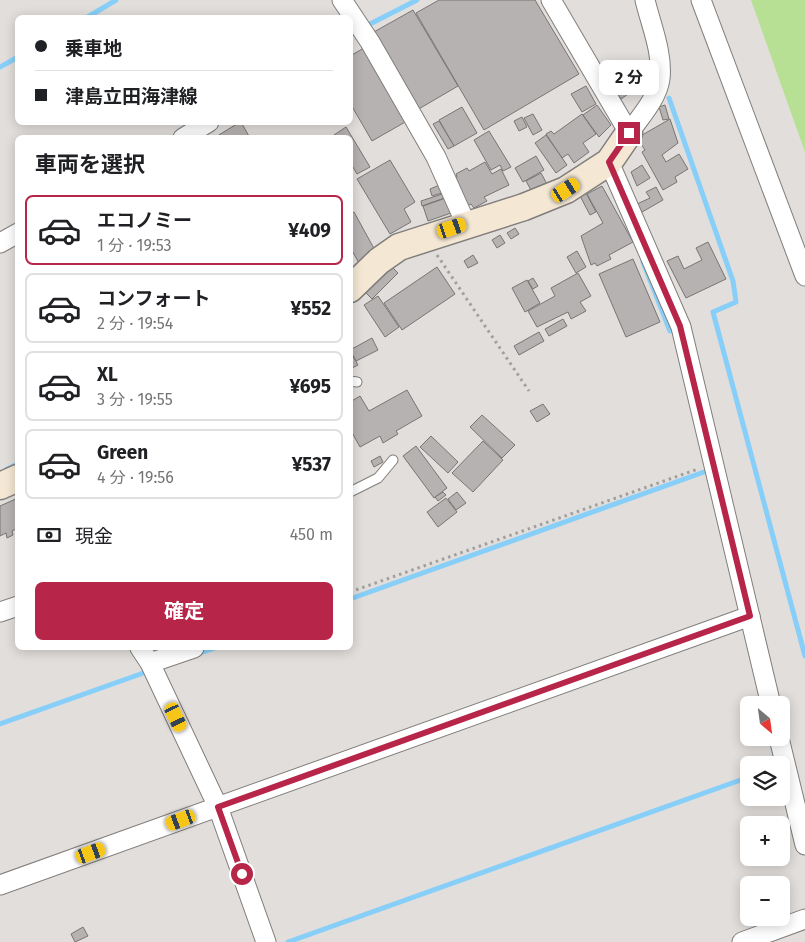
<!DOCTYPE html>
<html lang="ja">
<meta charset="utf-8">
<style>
:root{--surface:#fff;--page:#f2f2f2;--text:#202124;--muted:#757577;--line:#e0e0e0;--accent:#b72549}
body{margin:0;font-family:"Fira Sans","Noto Sans JP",sans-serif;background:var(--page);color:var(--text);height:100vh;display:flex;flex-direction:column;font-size:19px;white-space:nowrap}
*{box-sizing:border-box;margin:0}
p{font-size:16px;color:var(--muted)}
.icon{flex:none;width:28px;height:28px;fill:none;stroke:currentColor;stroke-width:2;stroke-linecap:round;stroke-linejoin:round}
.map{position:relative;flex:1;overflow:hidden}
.details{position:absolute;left:15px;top:135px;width:338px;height:515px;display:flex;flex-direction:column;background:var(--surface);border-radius:8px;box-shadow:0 2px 12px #0003}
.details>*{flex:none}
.banner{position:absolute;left:15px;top:15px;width:338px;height:110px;border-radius:8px;box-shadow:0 2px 12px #0003;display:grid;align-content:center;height:110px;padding:0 20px;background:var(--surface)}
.needle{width:32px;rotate:151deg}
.tools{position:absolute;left:740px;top:696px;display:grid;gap:10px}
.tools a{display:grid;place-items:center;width:50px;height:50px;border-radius:8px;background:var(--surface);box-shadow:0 2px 12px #0003;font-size:25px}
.end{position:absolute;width:22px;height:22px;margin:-11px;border:6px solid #b72549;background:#fff;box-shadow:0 0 0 2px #fff}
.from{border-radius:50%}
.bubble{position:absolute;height:35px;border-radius:8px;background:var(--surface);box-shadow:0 2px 12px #0003;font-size:16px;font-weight:700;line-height:35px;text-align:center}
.car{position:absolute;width:15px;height:30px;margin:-15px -8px;border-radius:6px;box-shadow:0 0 4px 1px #0007;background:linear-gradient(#f5c518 24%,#345 0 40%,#f5c518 0 76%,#345 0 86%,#f5c518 0)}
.banner b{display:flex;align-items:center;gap:18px;height:48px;font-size:19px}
.banner b+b{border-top:1px solid var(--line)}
.banner i{width:12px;height:12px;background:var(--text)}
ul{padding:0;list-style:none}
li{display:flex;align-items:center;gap:15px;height:70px;margin:0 10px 8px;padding:0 10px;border:2px solid var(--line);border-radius:8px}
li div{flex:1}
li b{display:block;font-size:19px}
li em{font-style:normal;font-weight:700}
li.selected{border-color:var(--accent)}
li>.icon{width:45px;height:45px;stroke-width:1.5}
h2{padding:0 20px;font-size:22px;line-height:60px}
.pay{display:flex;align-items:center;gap:12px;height:55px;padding:0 20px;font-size:19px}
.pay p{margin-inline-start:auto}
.action{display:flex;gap:10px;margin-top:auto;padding:10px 20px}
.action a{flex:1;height:58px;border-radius:8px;background:var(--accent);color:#fff;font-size:20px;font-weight:700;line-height:58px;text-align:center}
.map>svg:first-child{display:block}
.green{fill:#b8e094}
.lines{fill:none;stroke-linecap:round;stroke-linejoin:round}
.stream{stroke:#87cff9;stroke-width:5}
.building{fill:#b6b2b1;stroke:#797574}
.service-casing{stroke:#817e7b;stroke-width:11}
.minor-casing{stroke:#817e7b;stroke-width:21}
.secondary-casing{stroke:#817e7b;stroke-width:29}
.path{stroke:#a19e9c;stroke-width:3;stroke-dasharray:2.5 4;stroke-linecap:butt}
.service{stroke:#fff;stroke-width:9}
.minor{stroke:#fff;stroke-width:19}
.secondary{stroke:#f4e7d4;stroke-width:26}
.route{stroke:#b72549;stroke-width:6}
</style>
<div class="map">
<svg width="805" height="942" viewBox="0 0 805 942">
<rect width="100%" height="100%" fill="#e1dedb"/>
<!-- green -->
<path class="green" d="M 751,0 L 805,0 L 805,152 Z"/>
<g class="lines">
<!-- stream -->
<g class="stream">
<path d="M 86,18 L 116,0"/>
<path d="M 368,25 L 417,0"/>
<path d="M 0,67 L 18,57"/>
<path d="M 669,98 L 733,281 L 736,302 L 713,312 L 805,656"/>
<path d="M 643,262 L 670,331"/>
<path d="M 7,469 L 18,464"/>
<path d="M 350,599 L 704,472"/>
<path d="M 197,654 L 215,648"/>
<path d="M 0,724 L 149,671"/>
<path d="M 288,942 L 749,777"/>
</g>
</g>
<!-- building -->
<g class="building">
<path d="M 439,0 L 535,0 L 579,74 L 484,130 L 416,13 Z"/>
<path d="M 413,10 L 458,86 L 417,110 L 372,33 Z"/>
<path d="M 364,48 L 407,121 L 372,141 L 350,103 L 350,56 Z"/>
<path d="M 634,72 L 640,81 L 630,88 L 624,79 Z"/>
<path d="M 627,85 L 631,92 L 621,99 L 617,93 Z"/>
<path d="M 586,86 L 596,104 L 582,112 L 571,94 Z"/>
<path d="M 597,105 L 611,125 L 599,137 L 583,115 Z"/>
<path d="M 665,105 L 669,119 L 663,120 L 659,107 Z"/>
<path d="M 462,107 L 477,133 L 454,146 L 439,120 Z"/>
<path d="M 533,114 L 542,130 L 533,135 L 524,118 Z"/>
<path d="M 582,114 L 596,134 L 583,143 L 589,152 L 574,163 L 568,154 L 562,158 L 546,134 L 551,131 L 554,134 Z"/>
<path d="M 522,117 L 527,127 L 519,131 L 514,121 Z"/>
<path d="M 670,119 L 678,143 L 662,155 L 666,162 L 679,154 L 688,169 L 675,177 L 677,182 L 663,190 L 642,152 L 645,150 L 637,138 Z"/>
<path d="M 439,121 L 454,146 L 448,149 L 433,124 Z"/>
<path d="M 241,122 L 250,138 L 214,138 L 240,122 Z"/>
<path d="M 346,127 L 370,167 L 357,174 L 350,162 L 350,138 L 335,138 L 334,135 Z"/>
<path d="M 489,131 L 511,167 L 503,171 L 500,165 L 491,170 L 474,140 Z"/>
<path d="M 546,135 L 567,165 L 556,173 L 535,143 Z"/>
<path d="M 536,156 L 544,170 L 523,182 L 515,168 Z"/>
<path d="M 390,160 L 415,202 L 404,209 L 411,222 L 390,234 L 357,179 Z"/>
<path d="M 485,162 L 492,174 L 501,169 L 509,185 L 484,197 L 487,201 L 474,208 L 471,204 L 467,206 L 452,180 L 457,177 L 456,174 L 467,168 L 469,171 Z"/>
<path d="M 642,165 L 650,178 L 637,186 L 631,172 Z"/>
<path d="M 541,173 L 547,184 L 532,192 L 526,181 Z"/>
<path d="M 442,184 L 445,192 L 432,196 L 430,189 Z"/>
<path d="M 602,186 L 633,242 L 609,255 L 611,259 L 597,266 L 595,263 L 591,265 L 581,236 L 603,223 L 587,194 Z"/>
<path d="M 656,187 L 663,200 L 642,212 L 637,204 L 650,198 L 646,192 Z"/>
<path d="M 585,191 L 596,212 L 590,215 L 579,194 Z"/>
<path d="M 445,193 L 447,197 L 422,206 L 421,201 Z"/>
<path d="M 449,197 L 454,212 L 428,221 L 423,206 Z"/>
<path d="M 354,212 L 377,254 L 359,263 L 350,247 L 350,214 Z"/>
<path d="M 515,228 L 519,234 L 511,239 L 507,233 Z"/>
<path d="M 500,235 L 505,243 L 497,248 L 492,240 Z"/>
<path d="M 708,242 L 726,279 L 686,298 L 667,261 L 678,256 L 684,269 L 702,260 L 696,248 Z"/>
<path d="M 577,251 L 586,267 L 576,273 L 567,257 Z"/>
<path d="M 473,255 L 478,263 L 468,268 L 464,261 Z"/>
<path d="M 633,259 L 660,322 L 626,337 L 599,274 Z"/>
<path d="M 389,264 L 398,273 L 372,299 L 363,290 Z"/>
<path d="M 437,267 L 455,294 L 402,330 L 384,303 Z"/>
<path d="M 578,273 L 591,296 L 580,302 L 586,311 L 571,319 L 568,312 L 537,327 L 528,311 L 555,296 L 551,288 Z"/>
<path d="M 533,278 L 538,286 L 533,289 L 528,281 Z"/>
<path d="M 527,280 L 540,303 L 525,312 L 512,288 Z"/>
<path d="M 378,296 L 399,327 L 385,337 L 364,305 Z"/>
<path d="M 563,319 L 567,326 L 549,336 L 545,329 Z"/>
<path d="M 539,332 L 544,341 L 519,355 L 514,346 Z"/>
<path d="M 372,338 L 378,350 L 356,361 L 350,350 Z"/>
<path d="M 350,351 L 358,365 L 350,369 Z"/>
<path d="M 407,390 L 422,416 L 396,431 L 398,434 L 383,443 L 380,436 L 360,447 L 350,429 L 350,402 L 360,396 L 369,411 Z"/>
<path d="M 543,404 L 550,414 L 537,422 L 530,411 Z"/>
<path d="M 482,415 L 515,445 L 502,458 L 470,427 Z"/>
<path d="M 431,436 L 458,462 L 448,473 L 420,447 Z"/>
<path d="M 483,441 L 503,460 L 473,492 L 452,473 Z"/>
<path d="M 416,446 L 447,488 L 434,498 L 403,456 Z"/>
<path d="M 380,456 L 383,462 L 374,467 L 371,461 Z"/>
<path d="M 443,492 L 446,495 L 438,501 L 435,497 Z"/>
<path d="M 457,492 L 466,503 L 456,510 L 448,499 Z"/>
<path d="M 18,498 L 18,528 L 12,531 L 13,535 L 7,538 L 6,533 L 0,536 L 0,506 Z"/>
<path d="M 446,498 L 457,512 L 438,527 L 427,512 Z"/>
<path d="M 83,927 L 88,936 L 75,942 L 71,934 Z"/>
</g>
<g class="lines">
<!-- service casing -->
<g class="service-casing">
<g id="service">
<path d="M 350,381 L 357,382"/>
<path d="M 350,492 L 378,478 L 393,460"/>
</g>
</g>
<!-- minor casing -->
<g class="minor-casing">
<g id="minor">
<path d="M 342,0 L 370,42 L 436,157 L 466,224"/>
<path d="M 551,0 L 629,133 C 640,117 657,99 660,79 C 663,53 651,25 645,0"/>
<path d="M 701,0 L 805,276"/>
<path d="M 183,138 L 209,122"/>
<path d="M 609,162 L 681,327 L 771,705"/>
<path d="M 0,243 L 18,233"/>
<path d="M 0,612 L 18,606"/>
<path d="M 140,648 L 150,663 L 218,807 L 266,942"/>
<path d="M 150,663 L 194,648"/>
<path d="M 779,738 L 805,845"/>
<path d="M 0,885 L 750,616"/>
<path d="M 742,942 L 805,919"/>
</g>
</g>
<!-- secondary casing -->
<g class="secondary-casing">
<g id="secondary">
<path d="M 350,289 L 379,261 L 399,247 L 524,207 L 566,190 L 609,162 L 629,133"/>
<path d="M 0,486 L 18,478"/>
</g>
</g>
<!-- path -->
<g class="path">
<path d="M 437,255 L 529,391"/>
<path d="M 350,592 L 698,469"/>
</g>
<!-- service -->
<use href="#service" class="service"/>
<!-- minor -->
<use href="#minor" class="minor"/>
<!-- secondary -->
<use href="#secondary" class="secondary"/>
</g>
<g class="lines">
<!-- route -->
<path class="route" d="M 242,874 L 218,807 L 750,616 L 680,326 L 609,162 L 629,133"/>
</g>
</svg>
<div class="tools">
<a><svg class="needle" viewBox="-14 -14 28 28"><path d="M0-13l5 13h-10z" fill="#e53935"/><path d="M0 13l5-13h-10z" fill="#757577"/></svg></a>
<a><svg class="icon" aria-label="layers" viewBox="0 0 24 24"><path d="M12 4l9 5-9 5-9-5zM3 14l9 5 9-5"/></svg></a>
<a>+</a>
<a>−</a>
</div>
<i class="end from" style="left:242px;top:874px"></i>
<i class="end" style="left:629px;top:133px"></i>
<div class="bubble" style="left:599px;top:60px;width:60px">2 分</div>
<i class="car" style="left:566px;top:190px;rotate:57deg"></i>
<i class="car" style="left:452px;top:228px;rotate:71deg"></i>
<i class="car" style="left:176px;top:717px;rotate:155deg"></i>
<i class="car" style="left:181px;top:820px;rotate:250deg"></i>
<i class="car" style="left:91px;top:853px;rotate:70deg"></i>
<div class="banner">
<b><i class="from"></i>乗車地</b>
<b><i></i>津島立田海津線</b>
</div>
<section class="details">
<h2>車両を選択</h2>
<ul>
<li class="selected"><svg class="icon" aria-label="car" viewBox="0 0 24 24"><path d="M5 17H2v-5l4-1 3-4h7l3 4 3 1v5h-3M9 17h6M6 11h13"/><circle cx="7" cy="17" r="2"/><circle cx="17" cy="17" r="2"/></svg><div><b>エコノミー</b><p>1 分 · 19:53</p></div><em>¥409</em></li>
<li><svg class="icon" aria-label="car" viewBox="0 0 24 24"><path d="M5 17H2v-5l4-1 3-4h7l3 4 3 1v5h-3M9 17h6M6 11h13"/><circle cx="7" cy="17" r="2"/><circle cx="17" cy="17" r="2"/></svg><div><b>コンフォート</b><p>2 分 · 19:54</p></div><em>¥552</em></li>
<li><svg class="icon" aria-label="car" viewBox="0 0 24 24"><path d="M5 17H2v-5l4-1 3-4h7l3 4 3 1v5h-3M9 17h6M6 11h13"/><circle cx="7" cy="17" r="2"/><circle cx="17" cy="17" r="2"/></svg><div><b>XL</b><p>3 分 · 19:55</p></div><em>¥695</em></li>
<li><svg class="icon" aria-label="car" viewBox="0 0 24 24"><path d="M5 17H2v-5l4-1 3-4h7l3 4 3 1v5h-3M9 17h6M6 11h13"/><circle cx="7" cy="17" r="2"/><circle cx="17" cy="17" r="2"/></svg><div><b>Green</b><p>4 分 · 19:56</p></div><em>¥537</em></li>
</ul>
<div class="pay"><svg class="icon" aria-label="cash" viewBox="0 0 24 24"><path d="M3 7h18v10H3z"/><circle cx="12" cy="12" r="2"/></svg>現金<p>450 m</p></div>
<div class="action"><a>確定</a></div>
</section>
</div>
